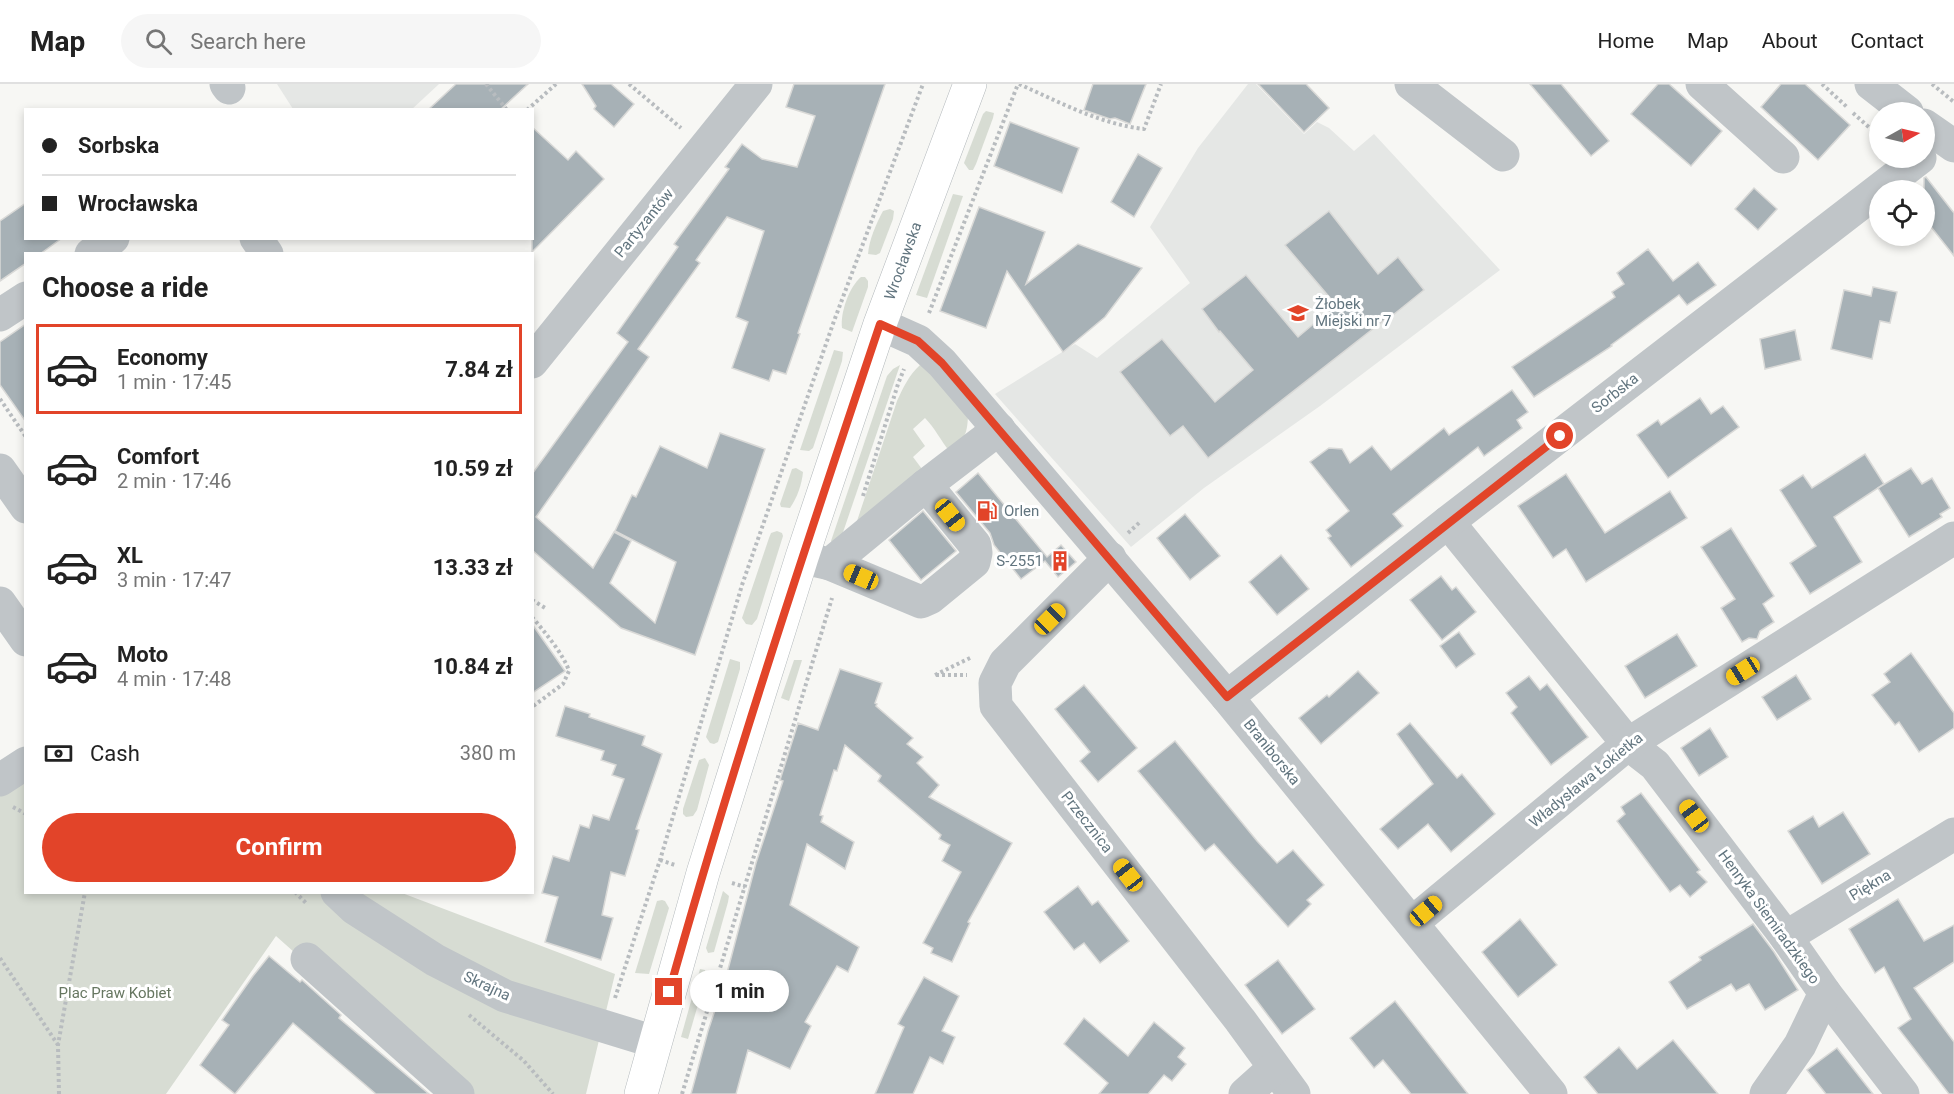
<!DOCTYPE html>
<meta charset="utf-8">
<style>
:root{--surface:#fff;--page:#f6f6f6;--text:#222;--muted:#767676;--line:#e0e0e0;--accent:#e24429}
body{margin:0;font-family:Roboto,sans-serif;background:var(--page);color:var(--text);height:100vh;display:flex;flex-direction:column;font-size:22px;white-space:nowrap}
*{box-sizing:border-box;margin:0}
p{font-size:20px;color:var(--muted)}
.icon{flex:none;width:33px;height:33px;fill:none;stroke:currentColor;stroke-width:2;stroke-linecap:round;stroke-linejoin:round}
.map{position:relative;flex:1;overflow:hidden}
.drawer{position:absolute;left:24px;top:168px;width:510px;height:642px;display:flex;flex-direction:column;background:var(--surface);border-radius:0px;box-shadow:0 3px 9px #0003}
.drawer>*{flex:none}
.guide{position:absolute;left:24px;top:24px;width:510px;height:132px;border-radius:0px;box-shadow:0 3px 9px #0003;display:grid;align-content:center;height:132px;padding:0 18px;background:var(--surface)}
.needle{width:39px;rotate:82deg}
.fabs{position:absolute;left:1869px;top:18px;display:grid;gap:12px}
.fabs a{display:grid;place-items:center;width:66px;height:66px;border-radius:50%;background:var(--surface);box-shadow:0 3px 9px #0003;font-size:30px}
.end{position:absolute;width:27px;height:27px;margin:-14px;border:8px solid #e24429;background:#fff;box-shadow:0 0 0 3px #fff}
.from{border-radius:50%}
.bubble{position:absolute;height:42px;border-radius:21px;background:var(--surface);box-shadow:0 3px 9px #0003;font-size:20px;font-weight:700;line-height:42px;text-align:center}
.car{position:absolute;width:18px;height:36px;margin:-18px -9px;border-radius:8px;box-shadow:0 0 4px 2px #0007;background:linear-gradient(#f5c518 24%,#345 0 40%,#f5c518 0 76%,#345 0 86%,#f5c518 0)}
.guide b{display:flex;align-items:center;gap:21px;height:57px;font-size:22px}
.guide b+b{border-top:2px solid var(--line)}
.guide i{width:15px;height:15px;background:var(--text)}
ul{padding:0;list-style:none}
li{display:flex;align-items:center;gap:18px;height:90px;margin:0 12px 9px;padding:0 6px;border:3px solid transparent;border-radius:0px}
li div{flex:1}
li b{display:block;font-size:22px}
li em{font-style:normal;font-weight:700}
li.selected{border-color:var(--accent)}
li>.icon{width:54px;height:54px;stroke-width:1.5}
h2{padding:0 18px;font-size:27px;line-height:72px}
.pay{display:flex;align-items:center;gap:15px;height:66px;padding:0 18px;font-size:22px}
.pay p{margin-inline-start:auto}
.cta{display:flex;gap:12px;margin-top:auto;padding:12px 18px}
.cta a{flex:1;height:69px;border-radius:36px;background:var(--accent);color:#fff;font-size:24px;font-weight:700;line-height:69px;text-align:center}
header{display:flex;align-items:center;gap:36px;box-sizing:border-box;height:84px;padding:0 30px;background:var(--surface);border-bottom:2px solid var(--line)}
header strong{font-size:28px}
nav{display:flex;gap:33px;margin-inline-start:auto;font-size:21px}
.search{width:420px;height:54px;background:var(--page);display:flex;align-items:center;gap:15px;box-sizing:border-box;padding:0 21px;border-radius:33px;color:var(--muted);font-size:22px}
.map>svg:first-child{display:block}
.built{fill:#e5e7e5}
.green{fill:#d7dcd3}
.building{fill:#a7b1b6;stroke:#d9d9d7;stroke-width:1.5}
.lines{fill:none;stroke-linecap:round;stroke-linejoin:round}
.major-casing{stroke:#b2b8bb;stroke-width:34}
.path{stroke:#b8bcbf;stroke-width:4;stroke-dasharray:3 3;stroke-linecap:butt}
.minor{stroke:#c0c5c8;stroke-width:33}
.major{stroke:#fff;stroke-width:33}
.route{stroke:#e24429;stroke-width:8}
.labels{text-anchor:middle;stroke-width:6;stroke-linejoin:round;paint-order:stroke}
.street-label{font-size:15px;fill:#62757f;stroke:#fff}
.poi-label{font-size:15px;fill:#62757f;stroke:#fff;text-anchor:start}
.park-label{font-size:15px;fill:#677761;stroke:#fff}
</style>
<header>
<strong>Map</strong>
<div class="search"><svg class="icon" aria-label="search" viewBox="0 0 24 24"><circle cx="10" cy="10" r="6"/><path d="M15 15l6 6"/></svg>Search here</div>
<nav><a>Home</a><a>Map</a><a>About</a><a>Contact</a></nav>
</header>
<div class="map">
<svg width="1954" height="1010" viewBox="0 0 1954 1010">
<rect width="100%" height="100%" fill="#f7f7f4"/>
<!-- built -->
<g class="built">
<path d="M 277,0 L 439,0 L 411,26 L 293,25 Z"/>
<path d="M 1248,0 L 1256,0 L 1304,50 L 1317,38 L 1329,44 L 1354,67 L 1374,50 L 1500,186 L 1320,322 L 1204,404 L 1131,463 L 995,310 L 1075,260 L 1097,274 L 1190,199 L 1150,143 L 1198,64 Z"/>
</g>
<!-- green -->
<g class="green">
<path d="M 986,27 L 994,29 L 993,34 L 976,80 L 973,86 L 969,86 L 964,79 L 983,30 Z"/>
<path d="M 953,110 L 963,112 L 927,214 L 916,211 Z"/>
<path d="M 890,125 L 894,127 L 893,135 L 880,169 L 876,171 L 868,170 C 869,156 876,140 883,127 Z"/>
<path d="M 861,193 L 865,193 L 868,197 L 868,203 L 852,248 L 842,244 C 840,229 849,203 861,193 Z"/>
<path d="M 834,266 L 843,268 L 842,277 L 813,364 L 809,367 L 800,366 Z"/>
<path d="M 900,281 L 839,460 L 834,461 L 831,457 L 887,292 L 893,285 Z"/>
<path d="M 920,281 L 927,284 L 968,332 C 967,353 964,354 950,368 C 941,357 935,344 925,334 L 913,345 L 925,362 L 913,373 L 925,389 L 854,446 L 897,317 C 903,304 909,291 920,281 Z"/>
<path d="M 796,384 L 803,388 C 802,400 797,414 790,424 L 781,423 L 780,420 L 792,385 Z"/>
<path d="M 777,447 L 782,449 L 783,452 L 757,535 L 752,541 L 746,540 L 742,534 L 769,454 L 771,449 Z"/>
<path d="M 730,575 L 740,578 L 740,585 L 718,658 L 714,660 L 710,659 L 706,653 Z"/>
<path d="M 794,576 L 802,576 L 789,617 L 781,614 Z"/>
<path d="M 705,674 L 709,681 L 697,726 L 693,732 L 686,733 L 683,730 L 683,725 L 699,676 Z"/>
<path d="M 25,688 L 26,808 L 402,809 L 615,890 L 586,1010 L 453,1010 L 276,852 L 166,1010 L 0,1010 L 0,702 Z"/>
<path d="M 723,807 L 729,812 L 728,818 L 714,868 L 708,869 L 706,864 Z"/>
<path d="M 662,816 L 665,817 L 669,824 L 649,890 L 635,889 L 657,817 Z"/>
<path d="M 700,885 L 705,886 L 706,893 L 688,955 L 681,953 Z"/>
</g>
<!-- building -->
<g class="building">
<path d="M 456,0 L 528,0 L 500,26 L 428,26 Z"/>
<path d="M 582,0 L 611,0 L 634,20 L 614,43 L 594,25 L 596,22 Z"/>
<path d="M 794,0 L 885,0 L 798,249 L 800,250 L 786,290 L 773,286 L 769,297 L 732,284 L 748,238 L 736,233 L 764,147 L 727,133 L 696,176 L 700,179 L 638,265 L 649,273 L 536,433 L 593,484 L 614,448 L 631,457 L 610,499 L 655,539 L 676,478 L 615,447 L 632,411 L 636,413 L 660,362 L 707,384 L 720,349 L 765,365 L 695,571 L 621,544 L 532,466 L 532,390 L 628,258 L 617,249 L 678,163 L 674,160 L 729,85 L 725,83 L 742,60 L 762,75 L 797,83 L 815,32 L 786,23 Z"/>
<path d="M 1093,0 L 1146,0 L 1130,40 L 1115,34 L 1110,35 L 1084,26 Z"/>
<path d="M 1258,0 L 1306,0 L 1329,24 L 1304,48 Z"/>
<path d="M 1530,0 L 1561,0 L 1609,57 L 1591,72 Z"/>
<path d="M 1658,0 L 1669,0 L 1722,47 L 1691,82 L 1631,30 Z"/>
<path d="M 1781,0 L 1805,0 L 1850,41 L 1818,76 L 1761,23 Z"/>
<path d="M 1010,38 L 1079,64 L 1062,109 L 994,82 Z"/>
<path d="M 532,43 L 568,76 L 576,67 L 604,95 L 532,168 Z"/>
<path d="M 1138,70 L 1162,84 L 1134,133 L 1111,118 Z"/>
<path d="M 1926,93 L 1954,129 L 1954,172 L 1924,134 L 1924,94 Z"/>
<path d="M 1754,104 L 1777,125 L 1758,146 L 1735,125 Z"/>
<path d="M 26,119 L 26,154 L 62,154 L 40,170 L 26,170 L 26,179 L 0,197 L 0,137 Z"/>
<path d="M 979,123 L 1045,148 L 1026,200 L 1078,160 L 1142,184 L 1105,233 L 1063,268 L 1007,187 L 986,244 L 940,227 Z"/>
<path d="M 1329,127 L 1378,190 L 1398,173 L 1424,206 L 1393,231 L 1392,230 L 1208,374 L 1183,342 L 1170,352 L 1120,288 L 1162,255 L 1215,318 L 1253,286 L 1220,247 L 1219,248 L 1202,225 L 1246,191 L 1298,253 L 1336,221 L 1285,161 Z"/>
<path d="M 1648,165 L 1673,197 L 1698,178 L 1716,201 L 1687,221 L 1679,211 L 1611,261 L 1612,262 L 1534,313 L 1512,283 L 1615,213 L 1612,208 L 1624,200 L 1617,189 Z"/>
<path d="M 1873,203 L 1897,208 L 1890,239 L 1880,237 L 1872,275 L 1831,265 L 1844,206 L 1871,212 Z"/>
<path d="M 26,240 L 26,338 L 0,301 L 0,258 Z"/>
<path d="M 1795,246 L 1801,276 L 1765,285 L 1760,255 Z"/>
<path d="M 1512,306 L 1528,328 L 1517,336 L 1522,344 L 1484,372 L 1478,363 L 1393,430 L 1403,442 L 1351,483 L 1328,454 L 1331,452 L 1326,446 L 1349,427 L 1310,378 L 1329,364 L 1342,365 L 1350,379 L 1372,362 L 1391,386 L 1444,344 L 1449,351 Z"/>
<path d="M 1700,314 L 1711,330 L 1723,322 L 1739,343 L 1668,394 L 1637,351 L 1658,336 L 1661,341 Z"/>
<path d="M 1865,370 L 1884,400 L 1834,433 L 1862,478 L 1810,510 L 1790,479 L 1816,462 L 1780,406 L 1803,391 L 1812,404 Z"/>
<path d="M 1911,384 L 1922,400 L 1932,394 L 1950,424 L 1940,430 L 1942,433 L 1909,453 L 1878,404 Z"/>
<path d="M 978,389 L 1047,473 L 1061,461 L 1076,478 L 1058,493 L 1045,477 L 1021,495 L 994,461 L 990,449 L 956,408 Z"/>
<path d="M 1566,390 L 1605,449 L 1670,407 L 1687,434 L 1586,498 L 1566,465 L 1553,474 L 1518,422 Z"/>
<path d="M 923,427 L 956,467 L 921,496 L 889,456 Z"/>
<path d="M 1185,430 L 1220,472 L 1190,496 L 1157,454 Z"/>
<path d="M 1731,444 L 1774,512 L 1763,520 L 1774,538 L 1760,547 L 1757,555 L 1749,554 L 1742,558 L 1721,524 L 1735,515 L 1701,463 Z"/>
<path d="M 1281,471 L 1309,505 L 1277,531 L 1249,498 Z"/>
<path d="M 1441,492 L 1452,506 L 1456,503 L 1476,528 L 1442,556 L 1410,516 Z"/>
<path d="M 532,540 L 565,587 L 532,609 Z"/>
<path d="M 1459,548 L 1475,570 L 1456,584 L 1440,562 Z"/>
<path d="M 1677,550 L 1697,582 L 1645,614 L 1625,582 Z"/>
<path d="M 1911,569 L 1954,629 L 1954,644 L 1919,668 L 1899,638 L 1895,641 L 1872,611 L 1890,598 L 1884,590 Z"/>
<path d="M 840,585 L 882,599 L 875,619 L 877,620 L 876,622 L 913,654 L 907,660 L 923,673 L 917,679 L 939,701 L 929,713 L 1012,759 L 968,838 L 970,839 L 952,878 L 931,869 L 933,864 L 923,859 L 961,788 L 942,777 L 950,761 L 939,755 L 941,751 L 878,697 L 881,692 L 845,661 L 837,687 L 834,686 L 820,731 L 823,732 L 821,738 L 854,758 L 845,785 L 807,760 L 790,821 L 859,863 L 848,888 L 837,882 L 805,938 L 811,942 L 790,985 L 748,966 L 736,1010 L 691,1010 L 708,947 L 726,893 L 756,779 L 783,697 L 780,696 L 798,639 L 818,646 Z"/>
<path d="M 1358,587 L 1379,609 L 1321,660 L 1299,634 L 1327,611 L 1329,613 Z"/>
<path d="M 1796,591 L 1811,615 L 1777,636 L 1762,613 Z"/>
<path d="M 1529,592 L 1540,606 L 1547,600 L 1588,653 L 1551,681 L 1511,629 L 1517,623 L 1506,609 Z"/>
<path d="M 1084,601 L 1137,664 L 1098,698 L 1080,677 L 1090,668 L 1055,625 Z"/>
<path d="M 565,622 L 590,630 L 589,633 L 645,652 L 642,661 L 662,670 L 636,745 L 639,746 L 625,792 L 611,788 L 602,831 L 613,834 L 601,876 L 545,858 L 558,813 L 542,809 L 553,772 L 569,777 L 580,741 L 589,744 L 593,731 L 609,736 L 624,695 L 612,691 L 616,681 L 601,676 L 604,667 L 556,652 Z"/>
<path d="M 1410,639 L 1457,694 L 1462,690 L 1495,730 L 1451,768 L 1428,740 L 1398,765 L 1380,745 L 1433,700 L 1397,650 Z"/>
<path d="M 1710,644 L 1728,673 L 1699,692 L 1681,664 Z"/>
<path d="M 1175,657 L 1257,757 L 1277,779 L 1293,766 L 1324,801 L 1307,816 L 1311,820 L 1288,843 L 1214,760 L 1205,767 L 1138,687 Z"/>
<path d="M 1641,709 L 1700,786 L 1697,788 L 1707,798 L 1690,813 L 1680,801 L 1670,808 L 1617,737 L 1625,730 L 1621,723 Z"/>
<path d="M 1843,728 L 1870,770 L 1822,800 L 1788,747 L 1813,732 L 1819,743 Z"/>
<path d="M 1078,802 L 1092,821 L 1098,817 L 1129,857 L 1100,879 L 1084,859 L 1074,866 L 1044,828 Z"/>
<path d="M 1898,815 L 1924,857 L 1954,841 L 1954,878 L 1914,904 L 1954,958 L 1954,1010 L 1949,1010 L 1898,944 L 1911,935 L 1884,883 L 1875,889 L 1849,845 Z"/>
<path d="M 1520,835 L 1557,881 L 1518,913 L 1482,868 Z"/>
<path d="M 1753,840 L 1774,868 L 1798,906 L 1765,926 L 1749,900 L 1736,907 L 1731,900 L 1687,925 L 1669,898 L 1701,876 L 1699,873 Z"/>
<path d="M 269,872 L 300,898 L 302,896 L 341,931 L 339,934 L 429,1010 L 376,1010 L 293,939 L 235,1010 L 200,981 L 229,941 L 222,936 L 253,892 Z"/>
<path d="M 1278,876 L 1315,925 L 1282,950 L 1245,901 Z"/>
<path d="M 924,893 L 959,912 L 942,947 L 955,953 L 943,980 L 930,973 L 913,1010 L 875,1010 L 904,943 L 898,940 Z"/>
<path d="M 1395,917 L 1468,1010 L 1411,1010 L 1383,976 L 1374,984 L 1350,954 Z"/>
<path d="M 1084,934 L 1128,972 L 1154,938 L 1185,964 L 1178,973 L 1186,980 L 1172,997 L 1164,991 L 1148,1010 L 1099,1010 L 1108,999 L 1064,960 Z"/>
<path d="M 1673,956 L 1718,1010 L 1598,1010 L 1584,993 L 1619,963 L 1637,985 Z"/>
<path d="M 1837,964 L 1873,1010 L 1826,1010 L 1807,986 Z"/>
</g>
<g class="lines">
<!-- major casing -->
<g class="major-casing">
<path id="major" d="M 641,1010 L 703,789 L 802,473 L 880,240 L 970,0"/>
</g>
<!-- path -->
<g class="path">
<path d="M 486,0 L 507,26"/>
<path d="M 629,0 L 681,44"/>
<path d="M 1019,0 C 1059,18 1100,40 1144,45 L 1161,0"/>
<path d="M 1822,0 L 1848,24"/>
<path d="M 1932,0 L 1954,18"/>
<path d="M 527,26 L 556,0"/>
<path d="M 1853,29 L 1880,53"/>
<path d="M 929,229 L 1018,0"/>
<path d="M 0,315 L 26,353"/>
<path d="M 863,412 L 898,300 L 904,285"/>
<path d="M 1128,449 L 1140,438"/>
<path d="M 532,516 L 547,525"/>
<path d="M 532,533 C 544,547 564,571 569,587 L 563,600 L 532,623"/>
<path d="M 935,591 L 972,573"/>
<path d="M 936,591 L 967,591"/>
<path d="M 13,723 L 26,730"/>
<path d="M 660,776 L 675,781"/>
<path d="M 732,799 L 745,803"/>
<path d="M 295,808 L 307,820"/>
<path d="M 0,874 L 58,961"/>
<path d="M 615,914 L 660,776 L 742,501 L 834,237 L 923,0"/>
<path d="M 469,931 L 524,977 L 553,1010"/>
<path d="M 59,1010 L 58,961 L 85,808"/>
<path d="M 682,1010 L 832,514"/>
</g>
<!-- minor -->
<g class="minor">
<path d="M 226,0 L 229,4"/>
<path d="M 1411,0 L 1503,71"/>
<path d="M 1702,0 L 1783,73"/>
<path d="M 1871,0 L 1907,28"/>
<path d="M 1924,41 L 1954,62"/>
<path d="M 256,154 L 267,170"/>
<path d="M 91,170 L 113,154"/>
<path d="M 0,231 L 26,214"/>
<path d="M 880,240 L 918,257 L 942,279 L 1227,613 L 1551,1010"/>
<path d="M 532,278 L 756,0"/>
<path d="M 0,386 L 26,423"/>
<path d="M 1448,438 L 1628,660 L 1655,681 L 1786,853 L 1825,909 L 1903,1010"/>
<path d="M 1110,474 L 1005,579 L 995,599 L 996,622 L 1240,936 L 1294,1010"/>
<path d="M 812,476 L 830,480 L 926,401 L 999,345"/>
<path d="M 830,480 L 921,518 L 930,514 L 974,478 L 976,469 L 975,461 L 926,401"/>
<path d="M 0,519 L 26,556"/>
<path d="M 1227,613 L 1448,438 L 1920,74"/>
<path d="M 0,696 L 26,679"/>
<path d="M 337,808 L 354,824 L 435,876 L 505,912 L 655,958"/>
<path d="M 1412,839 L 1628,660 L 1954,454"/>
<path d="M 1786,853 L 1954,750"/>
<path d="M 307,875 L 458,1010"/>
<path d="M 1245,1010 L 1274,984"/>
<path d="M 1766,1010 L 1800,961 L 1825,909"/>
</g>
<!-- major -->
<use href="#major" class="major"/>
</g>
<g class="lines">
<!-- route -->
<path class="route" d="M 669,908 C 732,683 806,461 880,240 L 918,257 L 942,279 L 1227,613 L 1560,352"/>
</g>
<!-- icons -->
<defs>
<g id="school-bare" transform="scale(1.62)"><path d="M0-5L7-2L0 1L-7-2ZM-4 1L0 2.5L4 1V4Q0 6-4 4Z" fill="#e24429" stroke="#fff" stroke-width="2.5" paint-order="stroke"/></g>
<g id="fuel-bare" transform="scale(1.62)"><path d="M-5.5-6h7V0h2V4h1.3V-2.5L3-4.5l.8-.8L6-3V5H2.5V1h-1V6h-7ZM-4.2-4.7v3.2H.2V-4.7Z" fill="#e24429" stroke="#fff" stroke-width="2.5" paint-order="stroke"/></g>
<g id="building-bare" transform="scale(1.62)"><path d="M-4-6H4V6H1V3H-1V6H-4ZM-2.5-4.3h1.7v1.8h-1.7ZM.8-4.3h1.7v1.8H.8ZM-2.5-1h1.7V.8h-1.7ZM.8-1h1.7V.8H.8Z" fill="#e24429" stroke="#fff" stroke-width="2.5" paint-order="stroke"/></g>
</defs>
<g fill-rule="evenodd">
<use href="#school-bare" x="1298" y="229"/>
<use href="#fuel-bare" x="987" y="427"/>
<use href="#building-bare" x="1060" y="477"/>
</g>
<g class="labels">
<!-- street labels -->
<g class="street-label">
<text transform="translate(644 139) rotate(-51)" y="5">Partyzantów</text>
<text transform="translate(903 177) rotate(-70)" y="5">Wrocławska</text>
<text transform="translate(1615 309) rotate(-38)" y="5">Sorbska</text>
<text transform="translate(1272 668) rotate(51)" y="5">Braniborska</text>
<text transform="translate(1586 696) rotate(-39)" y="5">Władysława Łokietka</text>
<text transform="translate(1087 738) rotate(52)" y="5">Przecznica</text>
<text transform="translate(1870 801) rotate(-31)" y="5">Piękna</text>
<text transform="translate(1769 833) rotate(54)" y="5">Henryka Siemiradzkiego</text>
<text transform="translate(487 902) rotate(25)" y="5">Skrajna</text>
</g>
<!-- poi labels -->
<g class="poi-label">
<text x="1315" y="225">Żłobek<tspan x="1315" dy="17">Miejski nr 7</tspan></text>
<text x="1004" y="432">Orlen</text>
<text x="1043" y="482" text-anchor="end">S-2551</text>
</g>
<!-- park labels -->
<g class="park-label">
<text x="115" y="914">Plac Praw Kobiet</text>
</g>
</g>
</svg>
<div class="fabs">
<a><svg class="needle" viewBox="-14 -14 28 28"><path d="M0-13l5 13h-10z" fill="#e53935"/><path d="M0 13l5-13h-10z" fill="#767676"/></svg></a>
<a><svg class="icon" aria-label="locate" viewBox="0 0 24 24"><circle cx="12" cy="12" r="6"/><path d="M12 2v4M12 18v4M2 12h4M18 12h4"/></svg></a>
</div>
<i class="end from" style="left:1560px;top:352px"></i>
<i class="end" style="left:669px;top:908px"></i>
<div class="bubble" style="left:690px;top:886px;width:99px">1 min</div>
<i class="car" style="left:950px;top:431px;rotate:141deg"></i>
<i class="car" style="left:861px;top:493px;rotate:293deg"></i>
<i class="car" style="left:1050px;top:535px;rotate:45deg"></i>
<i class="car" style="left:1743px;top:587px;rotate:238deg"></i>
<i class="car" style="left:1694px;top:732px;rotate:323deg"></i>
<i class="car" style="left:1128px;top:791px;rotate:322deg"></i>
<i class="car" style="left:1426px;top:827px;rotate:50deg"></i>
<div class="guide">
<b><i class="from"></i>Sorbska</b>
<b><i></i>Wrocławska</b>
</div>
<section class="drawer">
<h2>Choose a ride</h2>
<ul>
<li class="selected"><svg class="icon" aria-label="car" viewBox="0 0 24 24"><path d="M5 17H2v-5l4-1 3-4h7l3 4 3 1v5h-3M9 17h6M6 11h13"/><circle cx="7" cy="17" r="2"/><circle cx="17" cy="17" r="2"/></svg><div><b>Economy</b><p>1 min · 17:45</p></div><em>7.84 zł</em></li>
<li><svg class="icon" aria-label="car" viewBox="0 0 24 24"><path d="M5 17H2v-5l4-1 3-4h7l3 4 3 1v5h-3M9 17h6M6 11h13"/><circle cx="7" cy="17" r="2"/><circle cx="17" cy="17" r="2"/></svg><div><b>Comfort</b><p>2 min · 17:46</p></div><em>10.59 zł</em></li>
<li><svg class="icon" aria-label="car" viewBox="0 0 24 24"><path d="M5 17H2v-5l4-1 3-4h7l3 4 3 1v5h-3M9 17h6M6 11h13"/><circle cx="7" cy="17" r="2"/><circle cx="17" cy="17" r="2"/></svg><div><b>XL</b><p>3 min · 17:47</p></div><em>13.33 zł</em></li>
<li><svg class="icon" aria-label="car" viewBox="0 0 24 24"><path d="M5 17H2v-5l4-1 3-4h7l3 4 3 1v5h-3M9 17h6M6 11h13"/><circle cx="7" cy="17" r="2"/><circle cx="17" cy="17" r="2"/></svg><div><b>Moto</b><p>4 min · 17:48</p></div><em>10.84 zł</em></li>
</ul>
<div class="pay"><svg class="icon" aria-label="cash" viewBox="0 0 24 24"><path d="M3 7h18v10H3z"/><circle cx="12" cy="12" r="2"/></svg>Cash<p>380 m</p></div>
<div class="cta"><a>Confirm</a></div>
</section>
</div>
